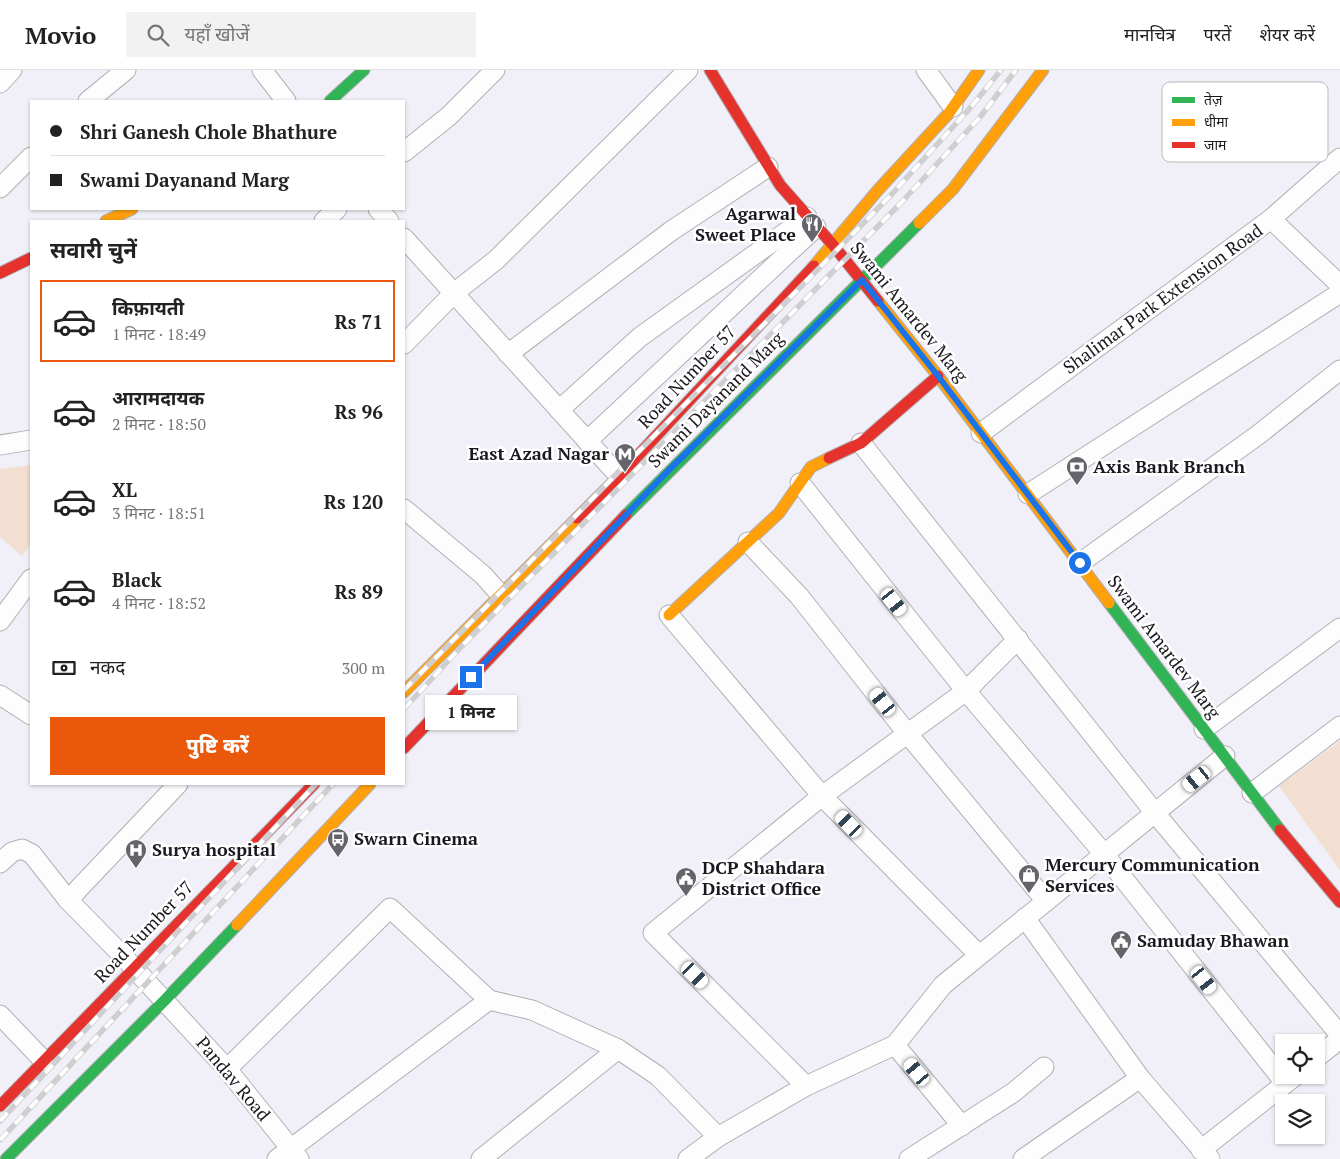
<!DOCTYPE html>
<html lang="hi">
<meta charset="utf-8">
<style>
:root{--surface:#fff;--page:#f2f2f2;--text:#222;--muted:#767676;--line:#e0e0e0;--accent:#ea580c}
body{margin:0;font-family:"PT Serif","Noto Sans Devanagari",serif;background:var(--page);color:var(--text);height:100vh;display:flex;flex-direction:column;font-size:19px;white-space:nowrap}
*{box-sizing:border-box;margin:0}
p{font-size:16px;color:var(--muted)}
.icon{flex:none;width:28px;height:28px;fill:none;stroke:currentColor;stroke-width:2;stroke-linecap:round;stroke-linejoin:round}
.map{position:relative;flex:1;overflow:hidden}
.sheet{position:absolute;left:30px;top:150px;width:375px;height:565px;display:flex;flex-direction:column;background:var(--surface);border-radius:0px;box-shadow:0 1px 4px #0004}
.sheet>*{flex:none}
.top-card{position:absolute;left:30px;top:30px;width:375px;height:110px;border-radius:0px;box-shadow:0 1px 4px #0004;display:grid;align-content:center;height:110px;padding:0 20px;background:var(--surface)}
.tools{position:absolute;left:1275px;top:964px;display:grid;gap:10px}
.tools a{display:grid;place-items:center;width:50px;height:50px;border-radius:0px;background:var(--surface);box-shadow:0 1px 4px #0004;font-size:25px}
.end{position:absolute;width:22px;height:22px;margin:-11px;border:6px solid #1a73e8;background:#fff;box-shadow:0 0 0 2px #fff}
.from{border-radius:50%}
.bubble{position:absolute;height:35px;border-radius:0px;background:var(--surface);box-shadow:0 1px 4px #0004;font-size:16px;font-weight:800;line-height:35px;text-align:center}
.car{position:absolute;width:15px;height:30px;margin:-15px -8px;border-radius:6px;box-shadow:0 0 4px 1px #0007;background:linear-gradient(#fff 24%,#345 0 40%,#fff 0 76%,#345 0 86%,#fff 0)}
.top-card b{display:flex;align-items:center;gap:18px;height:48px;font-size:19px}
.top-card b+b{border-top:1px solid var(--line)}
.top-card i{width:12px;height:12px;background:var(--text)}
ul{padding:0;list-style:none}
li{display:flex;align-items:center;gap:15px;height:82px;margin:0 10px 8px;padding:0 10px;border:2px solid transparent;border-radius:0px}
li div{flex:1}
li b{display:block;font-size:19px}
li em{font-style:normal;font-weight:800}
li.on{border-color:var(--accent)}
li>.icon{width:45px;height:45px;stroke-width:1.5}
h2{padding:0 20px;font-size:22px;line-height:60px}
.pay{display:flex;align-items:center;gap:12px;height:55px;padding:0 20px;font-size:19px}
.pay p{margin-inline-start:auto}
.button{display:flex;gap:10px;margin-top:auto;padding:10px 20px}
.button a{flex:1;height:58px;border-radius:0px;background:var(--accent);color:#fff;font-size:20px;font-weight:800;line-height:58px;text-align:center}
header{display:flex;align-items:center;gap:30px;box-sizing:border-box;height:70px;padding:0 25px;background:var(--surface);border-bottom:1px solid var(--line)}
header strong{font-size:24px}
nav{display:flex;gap:28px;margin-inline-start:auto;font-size:18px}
.search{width:350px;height:45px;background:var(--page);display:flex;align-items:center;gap:12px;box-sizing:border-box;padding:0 18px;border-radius:0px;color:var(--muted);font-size:19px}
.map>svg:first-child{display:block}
.green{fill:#f2dfd1}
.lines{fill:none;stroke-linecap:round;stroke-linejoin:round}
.street-casing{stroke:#b0b0b5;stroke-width:21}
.fast-casing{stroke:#b0b0b5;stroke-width:13}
.slow-casing{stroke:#b0b0b5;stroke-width:13}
.jam-casing{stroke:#b0b0b5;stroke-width:13}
.street{stroke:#fdfdfe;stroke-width:19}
.fast{stroke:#30b455;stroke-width:11}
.slow{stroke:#ff9f0a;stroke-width:11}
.jam{stroke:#e5322d;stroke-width:11}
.rail-casing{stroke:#cfced1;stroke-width:5.5}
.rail{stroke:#fff;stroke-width:4;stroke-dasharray:11;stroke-linecap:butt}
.route{stroke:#1a73e8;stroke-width:6}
.labels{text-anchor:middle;stroke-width:5;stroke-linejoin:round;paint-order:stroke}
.poi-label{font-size:18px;font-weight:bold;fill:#1b191f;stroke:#fff;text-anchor:start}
.street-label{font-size:18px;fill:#1b191f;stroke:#fff}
.key{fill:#fff;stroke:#bbbabc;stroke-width:1}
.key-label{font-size:14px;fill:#1b191f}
</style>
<header>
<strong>Movio</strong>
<div class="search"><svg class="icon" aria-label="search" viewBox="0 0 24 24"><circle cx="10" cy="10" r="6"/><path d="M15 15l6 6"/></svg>यहाँ खोजें</div>
<nav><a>मानचित्र</a><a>परतें</a><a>शेयर करें</a></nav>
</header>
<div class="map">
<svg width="1340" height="1089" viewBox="0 0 1340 1089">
<rect width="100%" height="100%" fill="#f1f0f8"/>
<!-- green -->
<g class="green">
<path d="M 31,395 L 31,474 L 22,486 L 0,467 L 0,399 Z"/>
<path d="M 1340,671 L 1340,800 L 1279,716 Z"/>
</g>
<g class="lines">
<!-- street casing -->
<g class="street-casing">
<g id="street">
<path d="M 262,0 L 286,31"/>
<path d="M 926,0 L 953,37"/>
<path d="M 0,13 L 12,0"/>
<path d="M 88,31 L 126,0"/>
<path d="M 404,82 L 449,46 L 495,0"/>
<path d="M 0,118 L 31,87"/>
<path d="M 378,139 L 389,151"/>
<path d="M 1271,149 L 1340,215"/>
<path d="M 324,151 L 337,139"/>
<path d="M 404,168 L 619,406"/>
<path d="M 404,274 L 454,223 L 496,190 L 688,0"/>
<path d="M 508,284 L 671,161 L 768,97"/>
<path d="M 559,340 L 640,267 L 807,147"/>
<path d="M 981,363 L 1271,149 L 1340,88"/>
<path d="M 587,371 L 816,157"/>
<path d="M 861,373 L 1155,743 L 1340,965"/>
<path d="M 0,375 L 31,370"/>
<path d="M 800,413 L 966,621 L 1104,784 L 1285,1013"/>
<path d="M 1028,424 L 1340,223"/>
<path d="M 404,439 L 483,505 L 500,524"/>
<path d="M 748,472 L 799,526 L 907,663 L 1046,831"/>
<path d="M 1080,493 L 1258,365 L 1340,300"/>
<path d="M 669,545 L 822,726 L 979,885"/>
<path d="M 0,551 L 31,509"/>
<path d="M 0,625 L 31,645"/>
<path d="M 1204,659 L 1340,558"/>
<path d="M 1252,723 L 1340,656"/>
<path d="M 0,793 L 12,782 L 22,779 L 32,784 L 68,830 L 122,885 L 227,999 L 299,1089"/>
<path d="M 68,830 L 178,714"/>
<path d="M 1025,848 L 1140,1008 L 1210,1089"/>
<path d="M 0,945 L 43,990"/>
<path d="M 895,975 L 962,1056"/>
<path d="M 1316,988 L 1340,969"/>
<path d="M 227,999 L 390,838 L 489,930 L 532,940 L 618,979"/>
<path d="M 806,1016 L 653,863 L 822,726 L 966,621 L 1018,569"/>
<path d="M 1201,1080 L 1295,1006"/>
<path d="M 277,1089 L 489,930"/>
<path d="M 481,1089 L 618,979 L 658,1006 L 718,1067"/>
<path d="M 688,1089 L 718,1067 L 806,1016 L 895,975 L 943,915 L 1225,686"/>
<path d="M 909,1089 L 1014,1022 L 1044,997"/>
<path d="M 1023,1089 L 1140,1008"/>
</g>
</g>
<!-- fast casing -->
<g class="fast-casing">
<g id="fast">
<path d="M 330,31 L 364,0"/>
<path d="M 626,445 L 919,153"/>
<path d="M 1109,533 L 1280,760"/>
<path d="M 6,1089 L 164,931 L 237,855"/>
</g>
</g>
<!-- slow casing -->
<g class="slow-casing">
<g id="slow">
<path d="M 106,151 L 132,139"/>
<path d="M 919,153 L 953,119 L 1043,0"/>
<path d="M 814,196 L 878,120 L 949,43 L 979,0"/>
<path d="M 878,231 L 938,306 L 1109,533"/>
<path d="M 669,545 L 779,443 L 811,397 L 829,388"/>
<path d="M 404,622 L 577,448"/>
<path d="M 237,855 L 370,714"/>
</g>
</g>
<!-- jam casing -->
<g class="jam-casing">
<g id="jam">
<path d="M 710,0 L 780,115 L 833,175 L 878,231"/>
<path d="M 0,203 L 31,188"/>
<path d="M 829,388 L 861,373 L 938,306"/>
<path d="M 577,448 L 619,406 L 814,196"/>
<path d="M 404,678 L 626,445"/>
<path d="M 1280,760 L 1340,832"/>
<path d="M 0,1036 L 314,714"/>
</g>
</g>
<!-- street -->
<use href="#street" class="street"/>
<!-- fast -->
<use href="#fast" class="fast"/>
<!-- slow -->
<use href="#slow" class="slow"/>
<!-- jam -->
<use href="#jam" class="jam"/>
<!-- rail casing -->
<g class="rail-casing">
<g id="rail">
<path d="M 404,620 L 892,124 L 971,37 L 1001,0"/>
<path d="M 404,639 L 461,577 L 900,134 L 981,46 L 1016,0"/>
<path d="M 0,1051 L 316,714"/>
<path d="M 0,1070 L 333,714"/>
</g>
</g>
<!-- rail -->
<use href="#rail" class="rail"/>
</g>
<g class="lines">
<!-- route -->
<path class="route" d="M 471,607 L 666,403 L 862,210 L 938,306 L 1080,493"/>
</g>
<!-- icons -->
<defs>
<g id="restaurant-pin" transform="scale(1.125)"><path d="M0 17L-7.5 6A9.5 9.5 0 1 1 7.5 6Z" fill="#66646b" stroke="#fff"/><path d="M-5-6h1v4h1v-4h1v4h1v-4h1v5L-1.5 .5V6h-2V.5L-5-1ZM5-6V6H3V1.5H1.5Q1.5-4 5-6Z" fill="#fff"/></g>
<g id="metro-pin" transform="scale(1.125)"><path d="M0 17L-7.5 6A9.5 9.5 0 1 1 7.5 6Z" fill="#66646b" stroke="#fff"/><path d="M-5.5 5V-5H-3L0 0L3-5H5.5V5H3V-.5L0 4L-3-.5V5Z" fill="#fff"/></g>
<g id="bank-pin" transform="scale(1.125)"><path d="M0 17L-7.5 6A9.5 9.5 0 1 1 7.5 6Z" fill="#66646b" stroke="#fff"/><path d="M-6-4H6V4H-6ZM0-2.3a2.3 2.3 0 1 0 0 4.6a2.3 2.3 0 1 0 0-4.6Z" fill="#fff"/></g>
<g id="bus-pin" transform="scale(1.125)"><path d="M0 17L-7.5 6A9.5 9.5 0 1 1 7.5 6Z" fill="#66646b" stroke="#fff"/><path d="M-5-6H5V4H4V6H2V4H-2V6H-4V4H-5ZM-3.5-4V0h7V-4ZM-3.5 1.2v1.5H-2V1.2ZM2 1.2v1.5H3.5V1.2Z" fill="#fff"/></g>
<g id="hospital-pin" transform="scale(1.125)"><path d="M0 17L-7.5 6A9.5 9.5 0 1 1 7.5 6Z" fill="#66646b" stroke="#fff"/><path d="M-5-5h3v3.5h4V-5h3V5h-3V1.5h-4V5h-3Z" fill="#fff"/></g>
<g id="shop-pin" transform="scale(1.125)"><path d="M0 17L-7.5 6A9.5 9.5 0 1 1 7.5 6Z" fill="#66646b" stroke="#fff"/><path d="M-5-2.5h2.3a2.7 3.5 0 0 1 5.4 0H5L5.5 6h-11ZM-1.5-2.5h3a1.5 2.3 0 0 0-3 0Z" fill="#fff"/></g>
<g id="civic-pin" transform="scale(1.125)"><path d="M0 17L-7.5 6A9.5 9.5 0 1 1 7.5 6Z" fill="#66646b" stroke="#fff"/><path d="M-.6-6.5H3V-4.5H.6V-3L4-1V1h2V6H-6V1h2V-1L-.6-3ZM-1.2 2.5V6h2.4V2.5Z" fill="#fff"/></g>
</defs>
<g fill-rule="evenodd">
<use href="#restaurant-pin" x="812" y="154"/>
<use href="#metro-pin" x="625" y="384"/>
<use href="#bank-pin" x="1077" y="397"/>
<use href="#bus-pin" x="338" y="769"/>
<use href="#hospital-pin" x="136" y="780"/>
<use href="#shop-pin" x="1029" y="805"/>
<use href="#civic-pin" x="686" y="808"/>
<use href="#civic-pin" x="1121" y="871"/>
</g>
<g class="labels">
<!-- poi labels -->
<g class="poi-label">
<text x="796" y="150" text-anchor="end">Agarwal<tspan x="796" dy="21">Sweet Place</tspan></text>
<text x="609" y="390" text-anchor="end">East Azad Nagar</text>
<text x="1093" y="403">Axis Bank Branch</text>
<text x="354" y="775">Swarn Cinema</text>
<text x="152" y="786">Surya hospital</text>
<text x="1045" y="801">Mercury Communication<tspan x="1045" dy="21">Services</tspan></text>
<text x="702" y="804">DCP Shahdara<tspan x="702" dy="21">District Office</tspan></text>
<text x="1137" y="877">Samuday Bhawan</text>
</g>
<!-- street labels -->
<g class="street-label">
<text transform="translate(1163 229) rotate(-36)" y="6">Shalimar Park Extension Road</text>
<text transform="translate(909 242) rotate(51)" y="6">Swami Amardev Marg</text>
<text transform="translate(687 307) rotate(-47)" y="6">Road Number 57</text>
<text transform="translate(716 330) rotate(-45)" y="6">Swami Dayanand Marg</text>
<text transform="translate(1164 577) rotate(53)" y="6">Swami Amardev Marg</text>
<text transform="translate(144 862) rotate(-46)" y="6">Road Number 57</text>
<text transform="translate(233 1009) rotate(50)" y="6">Pandav Road</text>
</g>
</g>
<!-- legend -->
<rect x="1162" y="12" width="166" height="80" rx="8" class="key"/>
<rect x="1172" y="27" width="23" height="6" fill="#30b455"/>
<rect x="1172" y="49" width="23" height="7" fill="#ff9f0a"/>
<rect x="1172" y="72" width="23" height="6" fill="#e5322d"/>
<g class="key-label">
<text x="1204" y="35">तेज़</text>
<text x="1204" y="57">धीमा</text>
<text x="1204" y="80">जाम</text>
</g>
</svg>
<div class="tools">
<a><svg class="icon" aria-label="locate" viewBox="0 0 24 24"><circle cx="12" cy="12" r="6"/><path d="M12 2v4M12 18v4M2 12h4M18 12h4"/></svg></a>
<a><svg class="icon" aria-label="layers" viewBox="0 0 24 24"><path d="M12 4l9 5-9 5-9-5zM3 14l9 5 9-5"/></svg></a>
</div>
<i class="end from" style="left:1080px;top:493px"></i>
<i class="end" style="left:471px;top:607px"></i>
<div class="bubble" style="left:425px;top:625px;width:92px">1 मिनट</div>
<i class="car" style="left:894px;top:532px;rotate:141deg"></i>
<i class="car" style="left:883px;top:632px;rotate:321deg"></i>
<i class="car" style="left:1197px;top:709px;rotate:231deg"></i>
<i class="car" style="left:849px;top:754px;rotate:316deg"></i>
<i class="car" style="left:695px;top:905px;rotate:135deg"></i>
<i class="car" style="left:1204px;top:910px;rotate:142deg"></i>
<i class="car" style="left:917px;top:1002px;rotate:320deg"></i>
<div class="top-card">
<b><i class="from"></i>Shri Ganesh Chole Bhathure</b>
<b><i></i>Swami Dayanand Marg</b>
</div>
<section class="sheet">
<h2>सवारी चुनें</h2>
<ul>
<li class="on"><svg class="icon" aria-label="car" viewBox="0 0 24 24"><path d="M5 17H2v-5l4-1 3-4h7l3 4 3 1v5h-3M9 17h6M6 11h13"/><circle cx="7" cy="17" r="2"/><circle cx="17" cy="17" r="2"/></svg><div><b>किफ़ायती</b><p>1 मिनट · 18:49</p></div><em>Rs 71</em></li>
<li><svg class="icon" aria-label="car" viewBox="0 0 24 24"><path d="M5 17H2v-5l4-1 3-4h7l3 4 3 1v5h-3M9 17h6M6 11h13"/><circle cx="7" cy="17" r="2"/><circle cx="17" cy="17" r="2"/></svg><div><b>आरामदायक</b><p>2 मिनट · 18:50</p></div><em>Rs 96</em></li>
<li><svg class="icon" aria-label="car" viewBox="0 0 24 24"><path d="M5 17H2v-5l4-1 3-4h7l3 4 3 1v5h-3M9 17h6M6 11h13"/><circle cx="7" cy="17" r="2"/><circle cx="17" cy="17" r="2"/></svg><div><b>XL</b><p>3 मिनट · 18:51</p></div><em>Rs 120</em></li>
<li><svg class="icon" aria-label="car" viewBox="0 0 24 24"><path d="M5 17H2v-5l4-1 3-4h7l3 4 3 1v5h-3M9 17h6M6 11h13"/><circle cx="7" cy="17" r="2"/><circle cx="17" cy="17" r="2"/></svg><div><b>Black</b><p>4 मिनट · 18:52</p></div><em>Rs 89</em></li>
</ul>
<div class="pay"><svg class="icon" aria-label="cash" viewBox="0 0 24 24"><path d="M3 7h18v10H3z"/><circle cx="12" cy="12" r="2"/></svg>नकद<p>300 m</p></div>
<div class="button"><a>पुष्टि करें</a></div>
</section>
</div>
